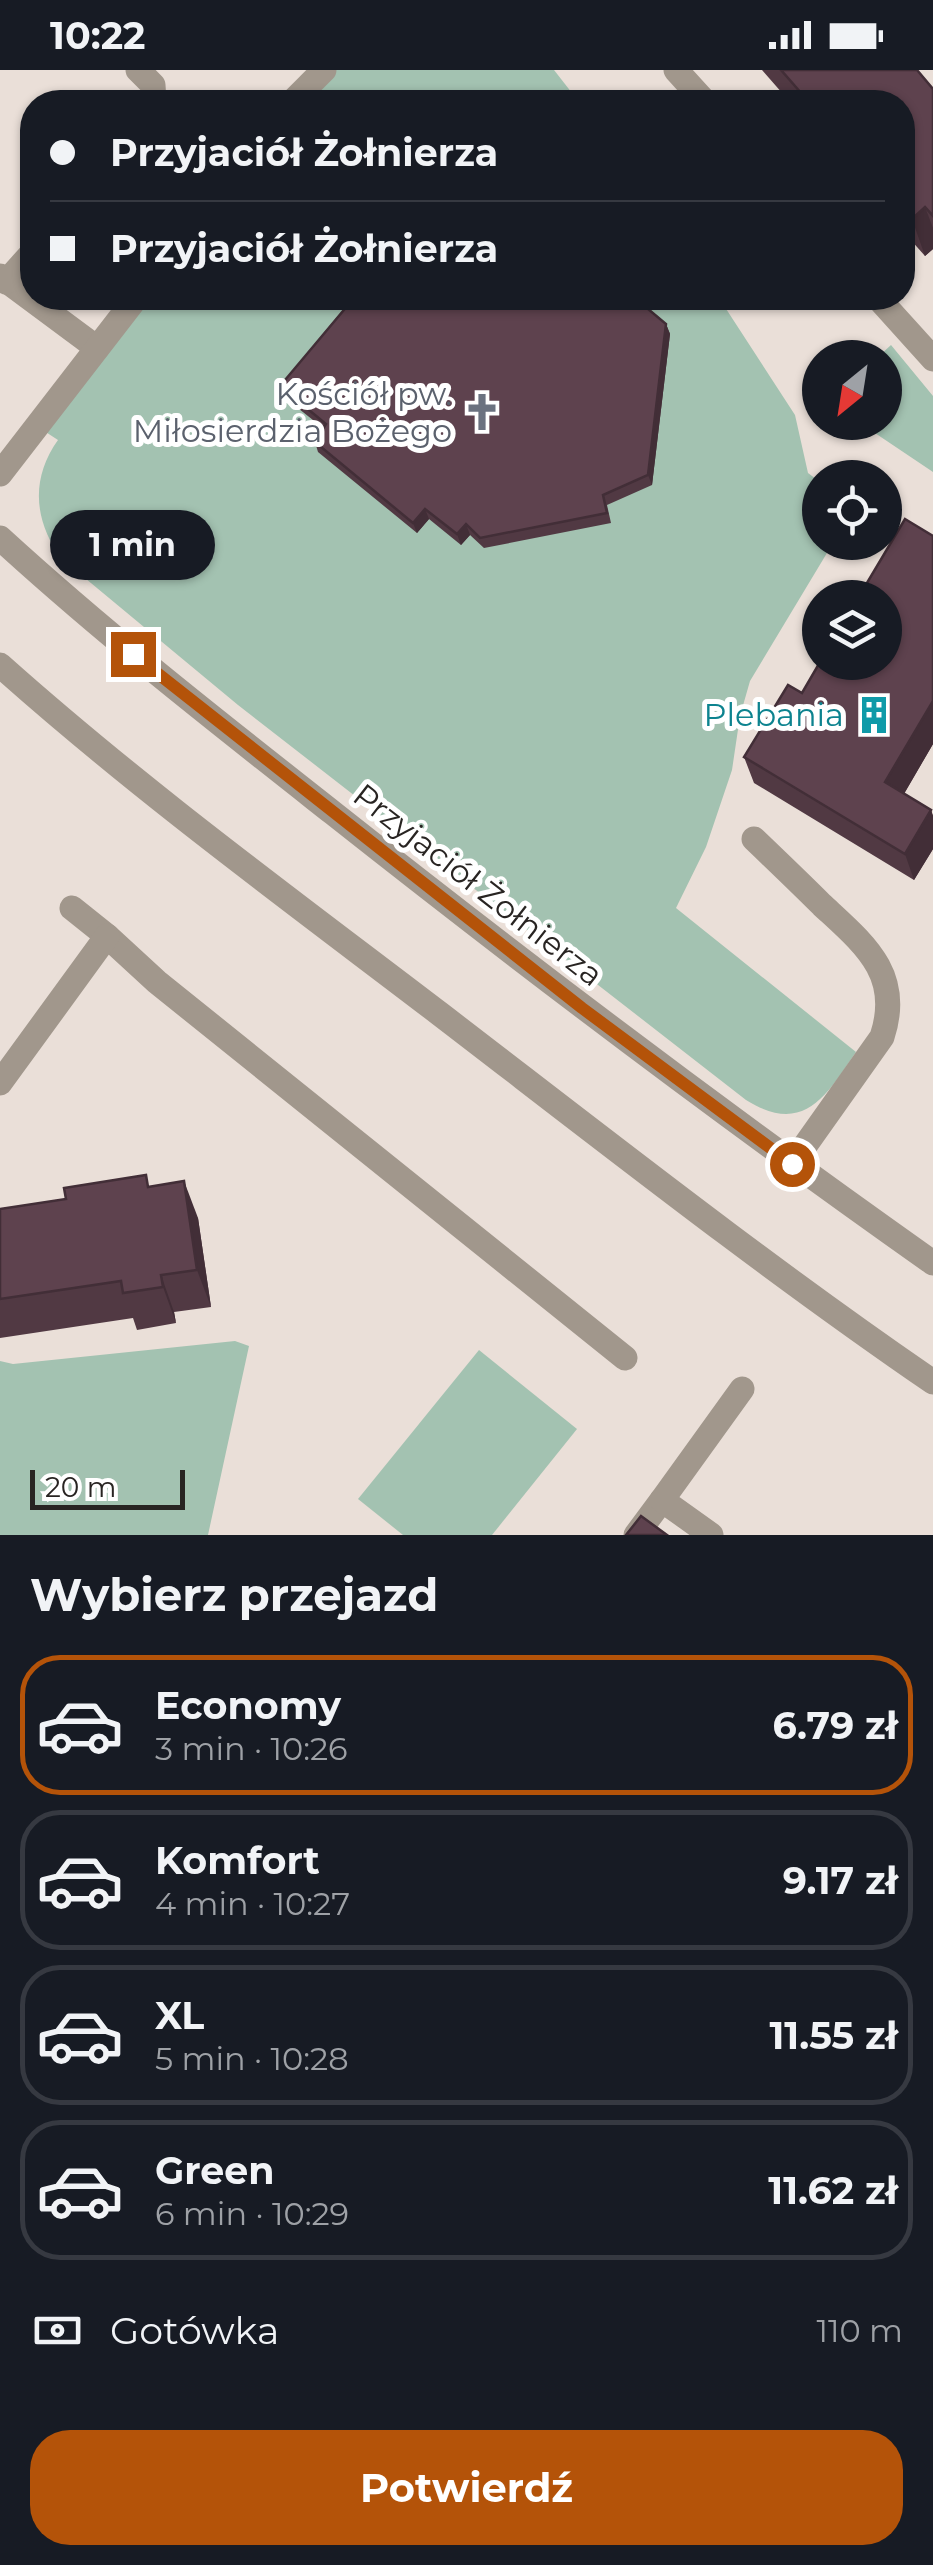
<!DOCTYPE html>
<html lang="pl">
<meta charset="utf-8">
<style>
:root{--surface:#171b24;--page:#242831;--text:#f1f3f6;--muted:#9ea1a6;--line:#363941;--accent:#b45309}
body{margin:0;font-family:Montserrat,sans-serif;background:var(--page);color:var(--text);height:100vh;display:flex;flex-direction:column;font-size:38px;white-space:nowrap}
*{box-sizing:border-box;margin:0}
p{font-size:32px;color:var(--muted)}
.icon{flex:none;width:55px;height:55px;fill:none;stroke:currentColor;stroke-width:2;stroke-linecap:round;stroke-linejoin:round}
.map{position:relative;height:1465px;overflow:hidden}
.sheet{display:flex;flex-direction:column;background:var(--surface);flex:1}
.sheet>*{flex:none}
.top-card{position:absolute;left:20px;top:20px;width:895px;height:220px;border-radius:40px;box-shadow:0 2px 8px #0004;display:grid;align-content:center;height:220px;padding:0 30px;background:var(--surface)}
.needle{width:65px;rotate:210deg}
.tools{position:absolute;left:802px;top:270px;display:grid;gap:20px}
.tools a{display:grid;place-items:center;width:100px;height:100px;border-radius:50%;background:var(--surface);box-shadow:0 2px 8px #0004;font-size:50px}
.scale{position:absolute;left:30px;bottom:25px;width:155px;box-sizing:border-box;padding-left:10px;border:5px solid #282422;border-top:0;font-size:28px;line-height:35px;white-space:nowrap;color:#282422;-webkit-text-stroke:8px #fff;paint-order:stroke}
.end{position:absolute;width:45px;height:45px;margin:-22px;border:12px solid #b45309;background:#fff;box-shadow:0 0 0 5px #fff}
.from{border-radius:50%}
.bubble{position:absolute;height:70px;border-radius:35px;background:var(--surface);box-shadow:0 2px 8px #0004;font-size:32px;font-weight:700;line-height:70px;text-align:center}
.top-card b{display:flex;align-items:center;gap:35px;height:95px;font-size:38px}
.top-card b+b{border-top:2px solid var(--line)}
.top-card i{width:25px;height:25px;background:var(--text)}
ul{padding:0;list-style:none}
li{display:flex;align-items:center;gap:30px;height:140px;margin:0 20px 15px;padding:0 10px;border:5px solid var(--line);border-radius:40px}
li div{flex:1}
li b{display:block;font-size:38px}
li em{font-style:normal;font-weight:700}
li.on{border-color:var(--accent)}
li>.icon{width:90px;height:90px;stroke-width:1.5}
h2{padding:0 30px;font-size:45px;line-height:120px}
.pay{display:flex;align-items:center;gap:25px;height:110px;padding:0 30px;font-size:38px}
.pay p{margin-inline-start:auto}
.primary-button{display:flex;gap:20px;margin-top:auto;padding:20px 30px}
.primary-button a{flex:1;height:115px;border-radius:40px;background:var(--accent);color:#fff;font-size:40px;font-weight:700;line-height:115px;text-align:center}
.status{display:flex;justify-content:space-between;align-items:center;height:70px;padding:0 50px;background:var(--surface);direction:ltr}
.status svg{height:28px;fill:currentColor}
.map>svg:first-child{display:block}
.green{fill:#a3c2b1}
.lines{fill:none;stroke-linecap:round;stroke-linejoin:round}
.minor{stroke:#a1978c;stroke-width:25}
.wall{fill:#513943}
.shaded-wall{fill:#422e37}
.building{fill:#5e424e;stroke:#422e37;stroke-width:2.5}
.route{stroke:#b45309;stroke-width:12}
.labels{text-anchor:middle;stroke-width:10;stroke-linejoin:round;paint-order:stroke}
.worship-label{font-size:32px;fill:#5b616d;stroke:#fff;text-anchor:end}
.culture-label{font-size:32px;fill:#0d838f;stroke:#fff;text-anchor:end}
.street-label{font-size:32px;fill:#282422;stroke:#fff}
</style>
<div class="status"><b>10:22</b><svg viewBox="0 0 49 12"><path d="M0 12V9h3v3zM5 12V6h3v6zM10 12V3h3v9zM15 12V0h3v12zM26 1h20v11H26zM47 4h2v5h-2z"/></svg></div>
<div class="map">
<svg width="933" height="1465" viewBox="0 0 933 1465">
<rect width="100%" height="100%" fill="#eadfd8"/>
<!-- green -->
<g class="green">
<path d="M 324,0 L 554,0 L 579,32 L 292,32 Z"/>
<path d="M 136,228 L 719,228 L 795,345 L 808,403 L 820,412 L 820,472 L 833,473 L 750,611 L 740,646 L 732,700 L 706,777 L 676,838 L 856,982 C 826,1026 804,1066 746,1030 L 238,635 L 62,489 C 34,452 30,409 58,370 L 38,357 Z"/>
<path d="M 891,275 L 933,326 L 933,402 L 866,357 L 865,353 L 885,352 L 885,288 L 878,287 Z"/>
<path d="M 235,1271 L 249,1276 L 208,1465 L 0,1465 L 0,1291 L 13,1294 Z"/>
<path d="M 479,1280 L 577,1359 L 492,1465 L 403,1465 L 358,1429 Z"/>
</g>
<g class="lines">
<!-- minor -->
<g class="minor">
<path d="M 138,0 L 153,15 L 154,32"/>
<path d="M 676,0 L 705,32"/>
<path d="M 292,32 L 324,0"/>
<path d="M 0,206 L 97,278"/>
<path d="M 6,212 L 32,183"/>
<path d="M 878,228 L 933,289"/>
<path d="M 0,404 L 136,228"/>
<path d="M 0,468 C 106,565 220,654 333,743 C 529,898 729,1049 933,1193"/>
<path d="M 0,595 C 140,720 292,831 440,944 C 603,1069 764,1196 933,1312"/>
<path d="M 754,769 C 777,791 800,813 822,835 C 864,874 903,904 882,967 L 792,1094"/>
<path d="M 72,838 L 107,866 L 157,912 L 625,1288"/>
<path d="M 0,1013 L 107,866"/>
<path d="M 636,1465 L 662,1430"/>
<path d="M 711,1465 L 662,1430 L 742,1319"/>
</g>
</g>
<!-- wall -->
<g class="wall">
<path d="M 762,0 L 917,0 L 933,19 L 933,179 L 925,186 L 902,160 L 902,32 L 790,32 Z"/>
<path d="M 348,228 L 638,228 L 638,230 L 666,254 L 670,264 L 652,415 L 607,435 L 611,453 L 484,478 L 470,465 L 461,475 L 429,449 L 417,463 L 318,382 L 315,372 L 323,358 L 284,327 L 280,316 L 351,230 Z"/>
<path d="M 933,466 L 933,674 L 904,724 L 931,740 L 933,746 L 933,779 L 914,810 L 754,713 L 744,687 L 802,623 Z"/>
<path d="M 150,1117 L 198,1148 L 211,1237 L 174,1242 L 176,1253 L 137,1260 L 133,1248 L 0,1268 L 0,1139 Z"/>
</g>
<!-- shaded-wall -->
<g class="shaded-wall">
<path d="M 925,137 L 933,158 L 933,179 L 925,186 L 912,149 Z"/>
<path d="M 666,254 L 670,264 L 652,415 L 648,405 Z"/>
<path d="M 425,439 L 429,449 L 417,463 L 413,453 Z"/>
<path d="M 466,454 L 470,465 L 461,475 L 457,464 Z"/>
<path d="M 933,631 L 933,674 L 895,739 L 885,712 Z"/>
<path d="M 931,740 L 933,746 L 933,779 L 914,810 L 905,784 Z"/>
<path d="M 184,1111 L 198,1148 L 211,1237 L 197,1200 Z"/>
<path d="M 161,1205 L 174,1242 L 176,1253 L 163,1217 Z"/>
</g>
<!-- building -->
<g class="building">
<path d="M 781,0 L 917,0 L 933,19 L 933,146 L 925,137 L 912,149 L 902,139 L 902,32 L 809,32 Z"/>
<path d="M 415,27 L 464,32 L 410,32 Z"/>
<path d="M 354,228 L 635,228 L 666,254 L 648,405 L 603,425 L 607,443 L 480,468 L 466,454 L 457,464 L 425,439 L 413,453 L 315,372 L 326,354 L 280,316 Z"/>
<path d="M 905,449 L 933,466 L 933,631 L 885,712 L 931,740 L 905,784 L 744,687 L 788,615 L 802,623 L 820,592 L 885,592 L 885,528 L 858,528 Z"/>
<path d="M 146,1105 L 148,1117 L 184,1111 L 197,1200 L 161,1205 L 163,1217 L 123,1223 L 121,1211 L 0,1229 L 0,1139 L 66,1129 L 64,1118 Z"/>
<path d="M 641,1446 L 667,1465 L 626,1465 Z"/>
</g>
<g class="lines">
<!-- route -->
<path class="route" d="M 133,584 L 582,938 L 792,1094"/>
</g>
<!-- icons -->
<defs>
<g id="church-bare" transform="scale(3)"><path d="M-1.2-6h2.4v3.5h3.3v2.4h-3.3V6h-2.4V-.1h-3.3v-2.4h3.3Z" fill="#6b7280" stroke="#fff" stroke-width="2.5" paint-order="stroke"/></g>
<g id="building-bare" transform="scale(3)"><path d="M-4-6H4V6H1V3H-1V6H-4ZM-2.5-4.3h1.7v1.8h-1.7ZM.8-4.3h1.7v1.8H.8ZM-2.5-1h1.7V.8h-1.7ZM.8-1h1.7V.8H.8Z" fill="#0f9aa8" stroke="#fff" stroke-width="2.5" paint-order="stroke"/></g>
</defs>
<g fill-rule="evenodd">
<use href="#church-bare" x="482" y="342"/>
<use href="#building-bare" x="874" y="645"/>
</g>
<g class="labels">
<!-- worship labels -->
<g class="worship-label">
<text x="452" y="335">Kościół pw.<tspan x="452" dy="37">Miłosierdzia Bożego</tspan></text>
</g>
<!-- culture labels -->
<g class="culture-label">
<text x="844" y="656">Plebania</text>
</g>
<!-- street labels -->
<g class="street-label">
<text transform="translate(478 815) rotate(38)" y="11">Przyjaciół Żołnierza</text>
</g>
</g>
</svg>
<div class="tools">
<a><svg class="needle" viewBox="-14 -14 28 28"><path d="M0-13l5 13h-10z" fill="#e53935"/><path d="M0 13l5-13h-10z" fill="#9ea1a6"/></svg></a>
<a><svg class="icon" aria-label="locate" viewBox="0 0 24 24"><circle cx="12" cy="12" r="6"/><path d="M12 2v4M12 18v4M2 12h4M18 12h4"/></svg></a>
<a><svg class="icon" aria-label="layers" viewBox="0 0 24 24"><path d="M12 4l9 5-9 5-9-5zM3 14l9 5 9-5"/></svg></a>
</div>
<div class="scale">20 m</div>
<i class="end from" style="left:792px;top:1094px"></i>
<i class="end" style="left:133px;top:584px"></i>
<div class="bubble" style="left:50px;top:440px;width:165px">1 min</div>
<div class="top-card">
<b><i class="from"></i>Przyjaciół Żołnierza</b>
<b><i></i>Przyjaciół Żołnierza</b>
</div>
</div>
<section class="sheet">
<h2>Wybierz przejazd</h2>
<ul>
<li class="on"><svg class="icon" aria-label="car" viewBox="0 0 24 24"><path d="M5 17H2v-5l4-1 3-4h7l3 4 3 1v5h-3M9 17h6M6 11h13"/><circle cx="7" cy="17" r="2"/><circle cx="17" cy="17" r="2"/></svg><div><b>Economy</b><p>3 min · 10:26</p></div><em>6.79 zł</em></li>
<li><svg class="icon" aria-label="car" viewBox="0 0 24 24"><path d="M5 17H2v-5l4-1 3-4h7l3 4 3 1v5h-3M9 17h6M6 11h13"/><circle cx="7" cy="17" r="2"/><circle cx="17" cy="17" r="2"/></svg><div><b>Komfort</b><p>4 min · 10:27</p></div><em>9.17 zł</em></li>
<li><svg class="icon" aria-label="car" viewBox="0 0 24 24"><path d="M5 17H2v-5l4-1 3-4h7l3 4 3 1v5h-3M9 17h6M6 11h13"/><circle cx="7" cy="17" r="2"/><circle cx="17" cy="17" r="2"/></svg><div><b>XL</b><p>5 min · 10:28</p></div><em>11.55 zł</em></li>
<li><svg class="icon" aria-label="car" viewBox="0 0 24 24"><path d="M5 17H2v-5l4-1 3-4h7l3 4 3 1v5h-3M9 17h6M6 11h13"/><circle cx="7" cy="17" r="2"/><circle cx="17" cy="17" r="2"/></svg><div><b>Green</b><p>6 min · 10:29</p></div><em>11.62 zł</em></li>
</ul>
<div class="pay"><svg class="icon" aria-label="cash" viewBox="0 0 24 24"><path d="M3 7h18v10H3z"/><circle cx="12" cy="12" r="2"/></svg>Gotówka<p>110 m</p></div>
<div class="primary-button"><a>Potwierdź</a></div>
</section>
